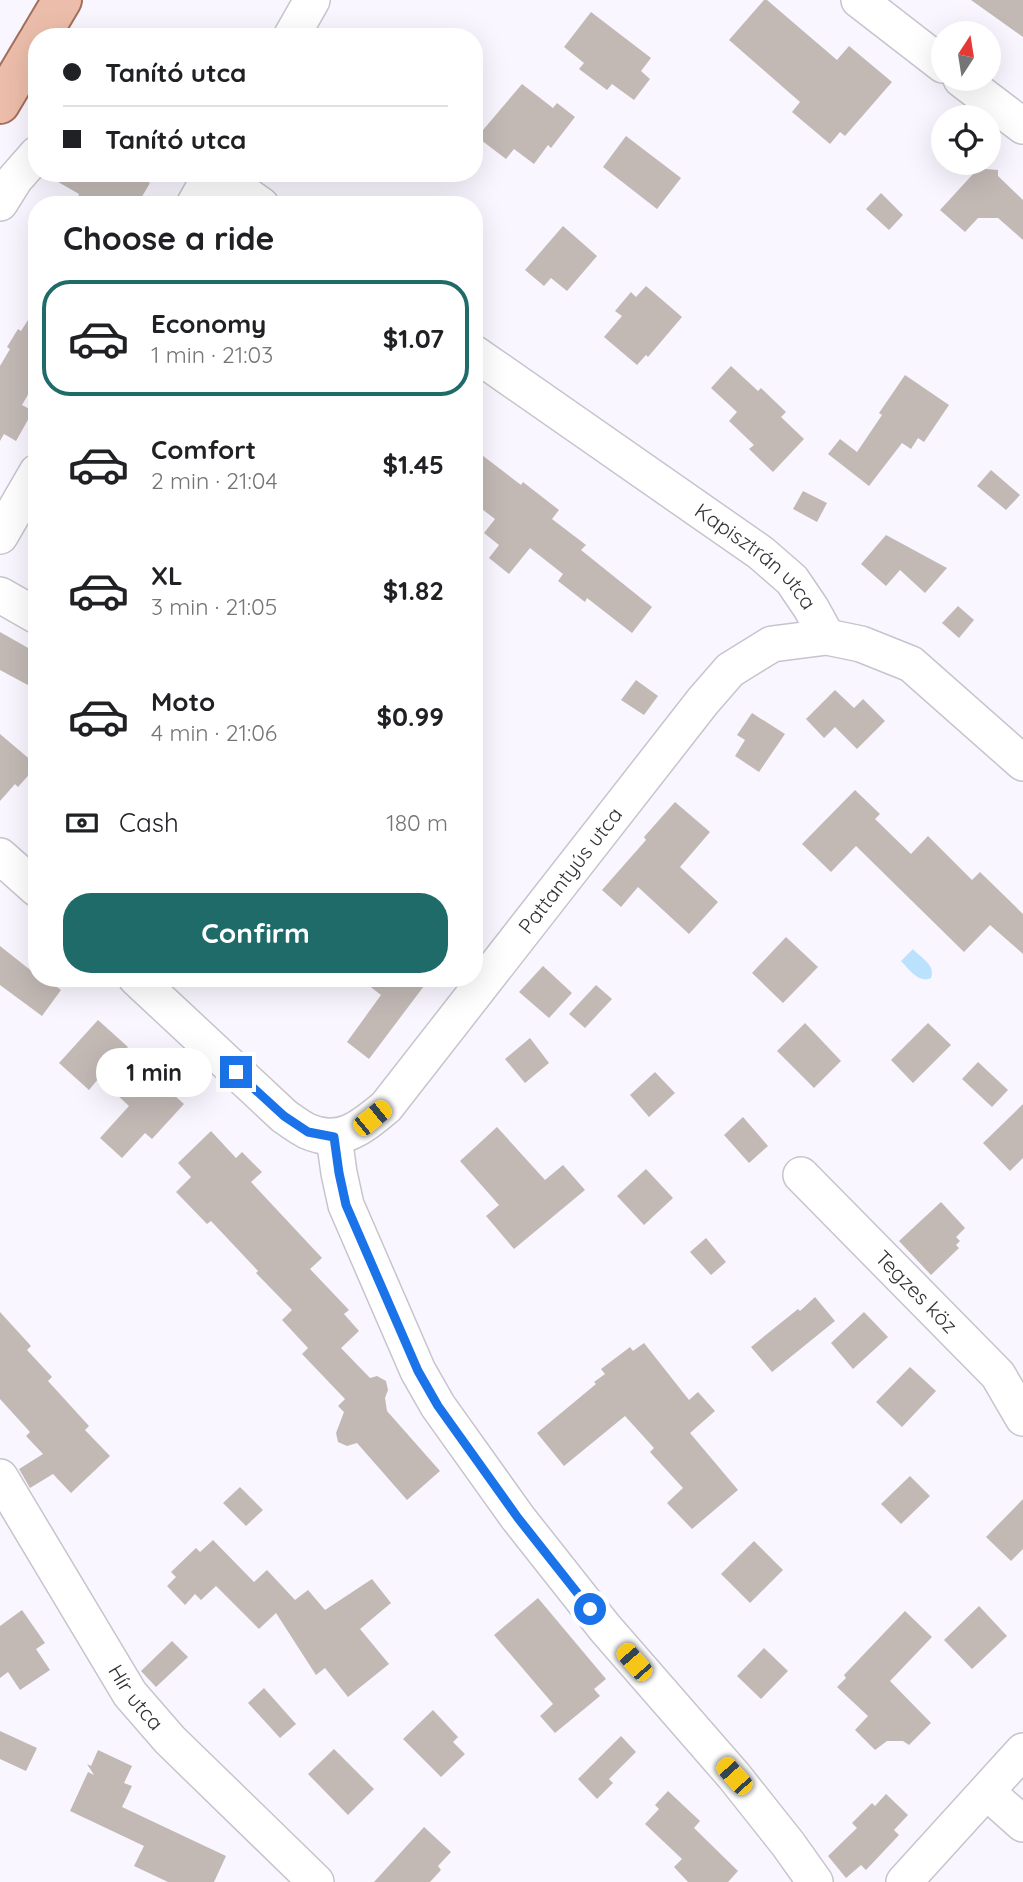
<!DOCTYPE html>
<meta charset="utf-8">
<style>
:root{--surface:#fff;--page:#f2f2f2;--text:#202124;--muted:#757577;--line:#e0e0e0;--accent:#1f6b69}
body{margin:0;font-family:Quicksand,sans-serif;background:var(--page);color:var(--text);height:100vh;display:flex;flex-direction:column;font-size:26px;white-space:nowrap}
*{box-sizing:border-box;margin:0}
p{font-size:23px;color:var(--muted)}
.icon{flex:none;width:38px;height:38px;fill:none;stroke:currentColor;stroke-width:2;stroke-linecap:round;stroke-linejoin:round}
.map{position:relative;flex:1;overflow:hidden}
.panel{position:absolute;left:28px;top:196px;width:455px;height:791px;display:flex;flex-direction:column;background:var(--surface);border-radius:28px;box-shadow:0 7px 28px #0002}
.panel>*{flex:none}
.guide{position:absolute;left:28px;top:28px;width:455px;height:154px;border-radius:28px;box-shadow:0 7px 28px #0002;display:grid;align-content:center;height:154px;padding:0 35px;background:var(--surface)}
.needle{width:46px;rotate:12deg}
.controls{position:absolute;left:931px;top:21px;display:grid;gap:14px}
.controls a{display:grid;place-items:center;width:70px;height:70px;border-radius:50%;background:var(--surface);box-shadow:0 7px 28px #0002;font-size:35px}
.end{position:absolute;width:32px;height:32px;margin:-16px;border:9px solid #1a73e8;background:#fff;box-shadow:0 0 0 4px #fff}
.from{border-radius:50%}
.bubble{position:absolute;height:49px;border-radius:24px;background:var(--surface);box-shadow:0 7px 28px #0002;font-size:23px;font-weight:700;line-height:49px;text-align:center}
.car{position:absolute;width:21px;height:42px;margin:-21px -10px;border-radius:9px;box-shadow:0 0 5px 2px #0007;background:linear-gradient(#f5c518 24%,#345 0 40%,#f5c518 0 76%,#345 0 86%,#f5c518 0)}
.guide b{display:flex;align-items:center;gap:24px;height:66px;font-size:26px}
.guide b+b{border-top:2px solid var(--line)}
.guide i{width:18px;height:18px;background:var(--text)}
ul{padding:0;list-style:none}
li{display:flex;align-items:center;gap:21px;height:116px;margin:0 14px 10px;padding:0 21px;border:4px solid transparent;border-radius:28px}
li div{flex:1}
li b{display:block;font-size:26px}
li em{font-style:normal;font-weight:700}
li.selected{border-color:var(--accent)}
li>.icon{width:63px;height:63px;stroke-width:1.5}
h2{padding:0 35px;font-size:32px;line-height:84px}
.pay{display:flex;align-items:center;gap:18px;height:77px;padding:0 35px;font-size:26px}
.pay p{margin-inline-start:auto}
.button{display:flex;gap:14px;margin-top:auto;padding:14px 35px}
.button a{flex:1;height:80px;border-radius:28px;background:var(--accent);color:#fff;font-size:28px;font-weight:700;line-height:80px;text-align:center}
.map>svg:first-child{display:block}
.water{fill:#bbe2fd}
.building{fill:#c2b9b5}
.lines{fill:none;stroke-linecap:round;stroke-linejoin:round}
.minor-casing{stroke:#c6c4cc;stroke-width:38}
.major-casing{stroke:#a2705c;stroke-width:42}
.minor{stroke:#fff;stroke-width:35}
.major{stroke:#ecbdaa;stroke-width:38}
.route{stroke:#1a73e8;stroke-width:9}
.labels{text-anchor:middle;stroke-width:6;stroke-linejoin:round;paint-order:stroke}
.street-label{font-size:21px;fill:#323235;stroke:#fff}
</style>
<div class="map">
<svg width="1023" height="1882" viewBox="0 0 1023 1882">
<rect width="100%" height="100%" fill="#f9f6ff"/>
<!-- water -->
<path class="water" d="M 913,949 C 921,958 936,965 931,978 C 919,984 909,969 901,961 Z"/>
<!-- building -->
<g class="building">
<path d="M 764,0 L 767,0 L 837,60 L 849,46 L 892,82 L 845,136 L 840,132 L 830,144 L 792,112 L 800,102 L 729,40 Z"/>
<path d="M 971,0 L 1023,0 L 1023,37 Z"/>
<path d="M 591,12 L 651,58 L 641,71 L 650,79 L 634,100 L 612,84 L 607,90 L 579,69 L 584,63 L 564,47 Z"/>
<path d="M 522,84 L 553,108 L 557,103 L 575,117 L 551,148 L 548,145 L 534,164 L 514,149 L 506,159 L 477,137 Z"/>
<path d="M 626,136 L 681,178 L 657,209 L 603,167 Z"/>
<path d="M 974,168 L 998,170 L 998,176 L 1023,200 L 1023,240 L 998,218 L 978,218 L 965,232 L 940,210 L 973,174 Z"/>
<path d="M 47,173 L 133,173 L 150,183 L 137,205 L 90,205 L 78,197 L 79,194 L 46,175 Z"/>
<path d="M 881,193 L 903,215 L 889,230 L 866,209 Z"/>
<path d="M 563,226 L 597,256 L 567,291 L 551,278 L 544,286 L 525,270 Z"/>
<path d="M 646,286 L 682,317 L 648,357 L 646,355 L 637,365 L 604,337 L 622,316 L 615,311 L 631,292 L 636,297 Z"/>
<path d="M 37,306 L 37,379 L 22,405 L 33,411 L 16,441 L 4,434 L 0,441 L 0,366 L 10,349 L 7,347 L 18,329 L 21,331 Z"/>
<path d="M 731,366 L 758,391 L 761,388 L 786,412 L 781,417 L 804,439 L 773,472 L 749,449 L 754,445 L 729,421 L 737,412 L 711,388 Z"/>
<path d="M 905,375 L 949,405 L 924,442 L 918,438 L 911,449 L 902,443 L 869,486 L 828,454 L 840,439 L 857,452 L 882,415 L 879,413 Z"/>
<path d="M 474,449 L 521,485 L 523,482 L 559,510 L 552,519 L 586,545 L 581,550 L 652,607 L 632,633 L 587,598 L 585,602 L 558,581 L 563,574 L 530,548 L 509,574 L 489,558 L 499,545 L 484,533 L 495,519 L 474,503 Z"/>
<path d="M 991,470 L 1020,495 L 1006,510 L 977,486 Z"/>
<path d="M 803,491 L 827,503 L 817,522 L 793,509 Z"/>
<path d="M 886,535 L 947,568 L 925,593 L 900,570 L 886,586 L 861,564 Z"/>
<path d="M 958,606 L 974,620 L 959,638 L 942,623 Z"/>
<path d="M 0,632 L 37,653 L 37,690 L 0,670 Z"/>
<path d="M 636,680 L 658,696 L 644,715 L 621,700 Z"/>
<path d="M 835,690 L 854,708 L 863,699 L 885,721 L 857,749 L 835,727 L 824,738 L 806,719 Z"/>
<path d="M 752,713 L 785,734 L 759,772 L 735,756 L 745,740 L 737,735 Z"/>
<path d="M 0,734 L 33,762 L 31,765 L 34,769 L 18,787 L 15,784 L 0,801 Z"/>
<path d="M 855,790 L 880,814 L 875,819 L 911,854 L 928,836 L 972,880 L 980,872 L 1023,914 L 1023,954 L 990,925 L 964,952 L 856,846 L 831,872 L 802,844 Z"/>
<path d="M 675,802 L 710,832 L 680,867 L 718,902 L 689,934 L 638,887 L 621,907 L 602,890 L 646,840 L 644,837 Z"/>
<path d="M 786,937 L 818,967 L 783,1003 L 752,973 Z"/>
<path d="M 0,946 L 34,973 L 37,972 L 37,978 L 45,978 L 61,990 L 42,1016 L 0,985 Z"/>
<path d="M 543,966 L 572,993 L 549,1018 L 519,992 Z"/>
<path d="M 359,978 L 430,978 L 369,1059 L 347,1042 L 381,995 Z"/>
<path d="M 596,985 L 612,999 L 585,1028 L 569,1014 Z"/>
<path d="M 98,1020 L 128,1047 L 117,1058 L 148,1086 L 155,1078 L 184,1104 L 152,1139 L 145,1133 L 122,1158 L 100,1138 L 129,1106 L 99,1078 L 89,1090 L 59,1063 Z"/>
<path d="M 805,1023 L 841,1061 L 814,1088 L 777,1051 Z"/>
<path d="M 928,1023 L 951,1045 L 913,1083 L 891,1060 Z"/>
<path d="M 530,1038 L 549,1063 L 525,1083 L 505,1059 Z"/>
<path d="M 978,1062 L 1008,1090 L 992,1107 L 962,1079 Z"/>
<path d="M 655,1072 L 675,1093 L 649,1117 L 630,1095 Z"/>
<path d="M 1023,1104 L 1023,1158 L 1010,1171 L 983,1143 Z"/>
<path d="M 743,1117 L 768,1146 L 749,1163 L 724,1135 Z"/>
<path d="M 497,1127 L 545,1180 L 563,1165 L 585,1190 L 514,1249 L 486,1216 L 499,1205 L 460,1161 Z"/>
<path d="M 211,1131 L 236,1158 L 242,1152 L 262,1172 L 251,1182 L 322,1258 L 310,1269 L 349,1310 L 344,1314 L 359,1331 L 341,1348 L 370,1378 L 377,1376 L 386,1381 L 388,1390 L 385,1398 L 387,1411 L 440,1471 L 407,1500 L 357,1443 L 347,1446 L 338,1442 L 336,1433 L 344,1412 L 338,1406 L 345,1399 L 302,1354 L 308,1348 L 282,1320 L 292,1310 L 256,1273 L 258,1271 L 211,1221 L 207,1224 L 176,1192 L 191,1177 L 178,1163 Z"/>
<path d="M 646,1169 L 673,1198 L 644,1225 L 617,1196 Z"/>
<path d="M 941,1202 L 965,1228 L 956,1237 L 960,1241 L 956,1245 L 959,1248 L 931,1275 L 899,1241 Z"/>
<path d="M 706,1238 L 726,1262 L 711,1275 L 690,1252 Z"/>
<path d="M 815,1297 L 835,1321 L 772,1372 L 751,1347 L 798,1309 L 800,1311 Z"/>
<path d="M 0,1312 L 31,1346 L 27,1350 L 52,1377 L 48,1381 L 89,1426 L 85,1430 L 110,1456 L 71,1493 L 53,1474 L 30,1488 L 19,1469 L 43,1454 L 26,1436 L 30,1432 L 0,1399 Z"/>
<path d="M 864,1312 L 888,1337 L 853,1369 L 831,1343 Z"/>
<path d="M 644,1343 L 689,1400 L 698,1392 L 715,1411 L 690,1433 L 738,1490 L 692,1529 L 667,1503 L 683,1488 L 650,1452 L 654,1448 L 625,1416 L 564,1466 L 537,1433 L 596,1384 L 594,1382 L 605,1374 L 601,1369 L 630,1347 L 633,1351 Z"/>
<path d="M 910,1367 L 936,1391 L 902,1427 L 876,1402 Z"/>
<path d="M 910,1476 L 930,1496 L 901,1524 L 881,1504 Z"/>
<path d="M 240,1487 L 263,1510 L 246,1526 L 223,1503 Z"/>
<path d="M 1023,1499 L 1023,1549 L 1011,1561 L 986,1537 Z"/>
<path d="M 213,1540 L 254,1582 L 267,1570 L 295,1600 L 308,1590 L 325,1610 L 372,1579 L 391,1603 L 360,1629 L 389,1664 L 348,1697 L 325,1668 L 316,1675 L 276,1613 L 259,1629 L 216,1586 L 201,1600 L 195,1594 L 185,1605 L 167,1586 L 176,1577 L 171,1572 L 196,1548 L 200,1552 Z"/>
<path d="M 754,1541 L 783,1570 L 750,1603 L 721,1574 Z"/>
<path d="M 538,1598 L 606,1679 L 594,1689 L 600,1696 L 555,1733 L 540,1716 L 553,1704 L 494,1635 Z"/>
<path d="M 979,1606 L 1007,1636 L 972,1669 L 944,1640 Z"/>
<path d="M 22,1610 L 45,1643 L 36,1649 L 50,1670 L 20,1690 L 8,1672 L 0,1678 L 0,1626 Z"/>
<path d="M 905,1611 L 932,1637 L 890,1681 L 931,1723 L 909,1745 L 903,1741 L 887,1741 L 875,1750 L 855,1730 L 868,1716 L 837,1687 L 846,1678 L 844,1675 Z"/>
<path d="M 172,1641 L 188,1657 L 156,1687 L 141,1671 Z"/>
<path d="M 764,1648 L 788,1671 L 761,1699 L 737,1676 Z"/>
<path d="M 264,1688 L 296,1724 L 280,1738 L 248,1703 Z"/>
<path d="M 433,1710 L 458,1737 L 453,1742 L 465,1754 L 441,1777 L 403,1739 Z"/>
<path d="M 0,1731 L 37,1748 L 26,1771 L 0,1759 Z"/>
<path d="M 621,1736 L 636,1752 L 609,1779 L 613,1783 L 597,1799 L 578,1779 Z"/>
<path d="M 334,1749 L 374,1789 L 348,1815 L 308,1774 Z"/>
<path d="M 98,1750 L 132,1766 L 124,1783 L 132,1786 L 122,1807 L 226,1856 L 214,1882 L 168,1882 L 134,1866 L 144,1846 L 70,1811 L 88,1772 L 94,1775 L 87,1764 L 91,1766 Z"/>
<path d="M 668,1791 L 700,1821 L 694,1828 L 738,1871 L 728,1882 L 688,1882 L 674,1867 L 682,1859 L 645,1824 L 659,1809 L 655,1805 Z"/>
<path d="M 886,1794 L 908,1815 L 894,1830 L 899,1835 L 866,1870 L 861,1865 L 846,1878 L 828,1856 L 857,1828 L 852,1823 L 872,1803 L 875,1806 Z"/>
<path d="M 424,1827 L 451,1852 L 438,1866 L 441,1870 L 430,1882 L 374,1882 Z"/>
</g>
<g class="lines">
<!-- minor casing -->
<g class="minor-casing">
<g id="minor">
<path d="M 859,0 L 943,65"/>
<path d="M 291,37 L 312,0"/>
<path d="M 961,79 L 1023,126"/>
<path d="M 215,173 L 261,205"/>
<path d="M 0,203 L 15,179 L 37,154"/>
<path d="M 194,205 L 212,173"/>
<path id="s1" d="M 474,353 L 761,553 L 792,580 L 811,608 L 827,637"/>
<path d="M 0,536 L 37,472"/>
<path d="M 0,595 L 37,616"/>
<path d="M 0,856 L 37,889"/>
<path id="s2" d="M 136,978 L 284,1116 C 291,1121 299,1127 307,1131 C 340,1146 362,1127 386,1107 L 703,701 L 730,670 L 772,644 L 827,637 L 861,644 L 911,664 L 1023,763"/>
<path d="M 334,1137 L 339,1173 L 346,1205 L 418,1371 L 438,1406 L 518,1518 L 605,1628 L 734,1776 L 788,1844 L 815,1882"/>
<path id="s3" d="M 801,1175 L 998,1375 L 1023,1418"/>
<path id="s4" d="M 0,1477 L 130,1694 L 170,1740 L 316,1882"/>
<path d="M 987,1792 L 1023,1824"/>
<path d="M 904,1882 L 1023,1751"/>
</g>
</g>
<!-- major casing -->
<g class="major-casing">
<g id="major">
<path d="M 40,37 L 62,0"/>
<path d="M 0,104 L 37,42"/>
</g>
</g>
<!-- minor -->
<use href="#minor" class="minor"/>
<!-- major -->
<use href="#major" class="major"/>
</g>
<g class="lines">
<!-- route -->
<path class="route" d="M 236,1072 L 284,1116 L 308,1132 L 334,1137 L 339,1173 L 346,1205 L 418,1371 L 438,1406 L 518,1518 L 590,1609"/>
</g>
<g class="labels">
<!-- street labels -->
<g class="street-label">
<text dy="7" stroke="none"><textPath href="#s1" startOffset="348">Kapisztrán utca</textPath></text>
<text dy="7" stroke="none"><textPath href="#s2" startOffset="618">Pattantyús utca</textPath></text>
<text dy="7" stroke="none"><textPath href="#s3" startOffset="164">Tegzes köz</textPath></text>
<text dy="7" stroke="none"><textPath href="#s4" startOffset="259">Hír utca</textPath></text>
</g>
</g>
</svg>
<div class="controls">
<a><svg class="needle" viewBox="-14 -14 28 28"><path d="M0-13l5 13h-10z" fill="#e53935"/><path d="M0 13l5-13h-10z" fill="#757577"/></svg></a>
<a><svg class="icon" aria-label="locate" viewBox="0 0 24 24"><circle cx="12" cy="12" r="6"/><path d="M12 2v4M12 18v4M2 12h4M18 12h4"/></svg></a>
</div>
<i class="end from" style="left:590px;top:1609px"></i>
<i class="end" style="left:236px;top:1072px"></i>
<div class="bubble" style="left:96px;top:1048px;width:116px">1 min</div>
<i class="car" style="left:372px;top:1118px;rotate:51deg"></i>
<i class="car" style="left:634px;top:1662px;rotate:319deg"></i>
<i class="car" style="left:734px;top:1776px;rotate:318deg"></i>
<div class="guide">
<b><i class="from"></i>Tanító utca</b>
<b><i></i>Tanító utca</b>
</div>
<section class="panel">
<h2>Choose a ride</h2>
<ul>
<li class="selected"><svg class="icon" aria-label="car" viewBox="0 0 24 24"><path d="M5 17H2v-5l4-1 3-4h7l3 4 3 1v5h-3M9 17h6M6 11h13"/><circle cx="7" cy="17" r="2"/><circle cx="17" cy="17" r="2"/></svg><div><b>Economy</b><p>1 min · 21:03</p></div><em>$1.07</em></li>
<li><svg class="icon" aria-label="car" viewBox="0 0 24 24"><path d="M5 17H2v-5l4-1 3-4h7l3 4 3 1v5h-3M9 17h6M6 11h13"/><circle cx="7" cy="17" r="2"/><circle cx="17" cy="17" r="2"/></svg><div><b>Comfort</b><p>2 min · 21:04</p></div><em>$1.45</em></li>
<li><svg class="icon" aria-label="car" viewBox="0 0 24 24"><path d="M5 17H2v-5l4-1 3-4h7l3 4 3 1v5h-3M9 17h6M6 11h13"/><circle cx="7" cy="17" r="2"/><circle cx="17" cy="17" r="2"/></svg><div><b>XL</b><p>3 min · 21:05</p></div><em>$1.82</em></li>
<li><svg class="icon" aria-label="car" viewBox="0 0 24 24"><path d="M5 17H2v-5l4-1 3-4h7l3 4 3 1v5h-3M9 17h6M6 11h13"/><circle cx="7" cy="17" r="2"/><circle cx="17" cy="17" r="2"/></svg><div><b>Moto</b><p>4 min · 21:06</p></div><em>$0.99</em></li>
</ul>
<div class="pay"><svg class="icon" aria-label="cash" viewBox="0 0 24 24"><path d="M3 7h18v10H3z"/><circle cx="12" cy="12" r="2"/></svg>Cash<p>180 m</p></div>
<div class="button"><a>Confirm</a></div>
</section>
</div>
